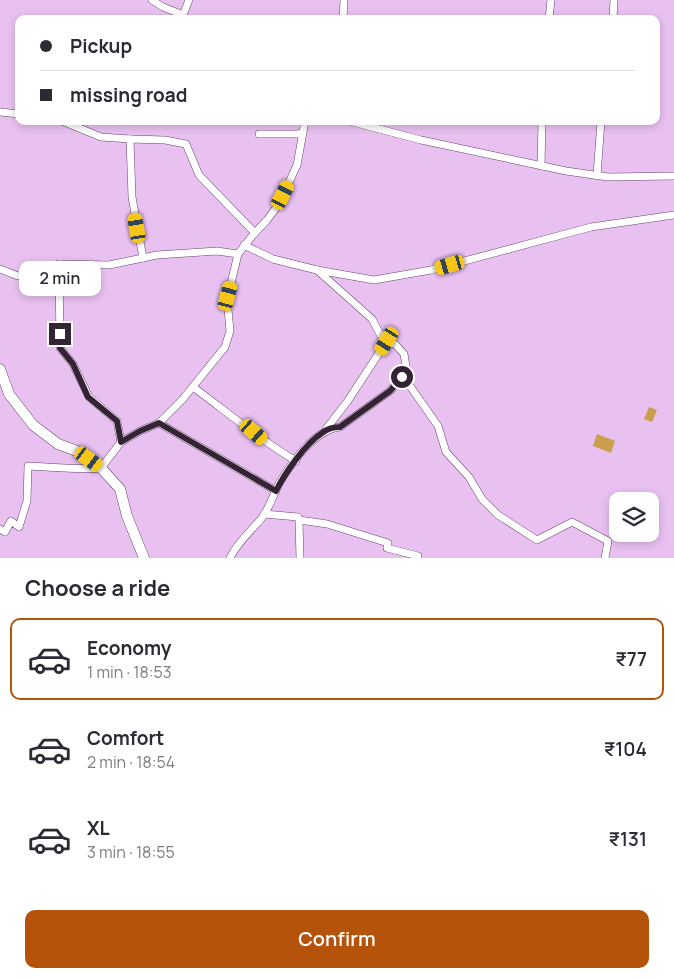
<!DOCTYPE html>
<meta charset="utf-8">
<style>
:root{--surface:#fff;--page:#f7f7f7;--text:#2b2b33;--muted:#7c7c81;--line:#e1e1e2;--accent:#b45309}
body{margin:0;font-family:Manrope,sans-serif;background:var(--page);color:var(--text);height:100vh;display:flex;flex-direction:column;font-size:19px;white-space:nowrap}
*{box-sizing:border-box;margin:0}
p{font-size:16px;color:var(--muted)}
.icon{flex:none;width:28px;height:28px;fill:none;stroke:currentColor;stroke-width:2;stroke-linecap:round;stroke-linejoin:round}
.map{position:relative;height:558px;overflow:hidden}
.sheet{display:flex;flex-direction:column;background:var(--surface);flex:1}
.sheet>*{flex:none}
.top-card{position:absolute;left:15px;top:15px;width:645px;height:110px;border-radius:10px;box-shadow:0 2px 8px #0003;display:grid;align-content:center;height:110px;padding:0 25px;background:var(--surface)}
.tools{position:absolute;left:609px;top:492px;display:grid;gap:10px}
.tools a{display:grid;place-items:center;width:50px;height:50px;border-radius:10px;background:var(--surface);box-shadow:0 2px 8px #0003;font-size:25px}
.end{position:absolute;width:22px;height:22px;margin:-11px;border:6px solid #332335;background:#fff;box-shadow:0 0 0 2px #fff}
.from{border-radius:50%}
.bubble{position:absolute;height:35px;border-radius:10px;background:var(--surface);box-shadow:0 2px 8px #0003;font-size:16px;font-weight:600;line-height:35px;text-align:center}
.car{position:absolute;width:15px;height:30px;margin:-15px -8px;border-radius:6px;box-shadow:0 0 4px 1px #0007;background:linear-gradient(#f5c518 24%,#345 0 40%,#f5c518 0 76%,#345 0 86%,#f5c518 0)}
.top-card b{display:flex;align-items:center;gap:18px;height:48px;font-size:19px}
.top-card b+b{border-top:1px solid var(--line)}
.top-card i{width:12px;height:12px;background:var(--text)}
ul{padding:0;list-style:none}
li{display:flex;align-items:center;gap:15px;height:82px;margin:0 10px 8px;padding:0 15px;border:2px solid transparent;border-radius:10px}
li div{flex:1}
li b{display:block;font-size:19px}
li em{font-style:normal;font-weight:600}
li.on{border-color:var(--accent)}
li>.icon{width:45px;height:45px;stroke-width:1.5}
h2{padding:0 25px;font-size:22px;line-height:60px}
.action{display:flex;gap:10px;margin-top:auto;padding:10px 25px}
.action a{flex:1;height:58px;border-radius:10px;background:var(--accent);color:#fff;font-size:20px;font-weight:600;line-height:58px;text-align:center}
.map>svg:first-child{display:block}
.building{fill:#c99e4c}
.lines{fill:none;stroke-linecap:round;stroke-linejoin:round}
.street-casing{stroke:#67446d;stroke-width:8}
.secondary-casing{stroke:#67446d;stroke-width:11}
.street{stroke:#fff;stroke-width:7}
.secondary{stroke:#fff;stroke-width:10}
.route{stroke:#332335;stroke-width:6}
</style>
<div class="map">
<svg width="674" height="558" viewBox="0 0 674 558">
<rect width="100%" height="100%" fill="#e9c1f1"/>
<!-- building -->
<g class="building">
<path d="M 649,407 L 657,410 L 652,422 L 644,419 Z"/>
<path d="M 597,434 L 615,441 L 611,453 L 593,446 Z"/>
</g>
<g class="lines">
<!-- street casing -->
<g class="street-casing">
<g id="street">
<path d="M 152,0 L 163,7 L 183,15 L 189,0"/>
<path d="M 343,19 L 344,0"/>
<path d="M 549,19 L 551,0"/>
<path d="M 613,19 L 614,0"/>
<path d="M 0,112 L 19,114"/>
<path d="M 62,121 L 101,137 L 130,139"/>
<path d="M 349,121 L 421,140 L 566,171 L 608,177 L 674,176"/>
<path d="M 259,134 L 298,134 L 302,133"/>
<path d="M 541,166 L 542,121"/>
<path d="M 597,176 L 601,121"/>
<path d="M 143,258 L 132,197 L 130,139 L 165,140 L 186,144 L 199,175 L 255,233"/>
<path d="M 59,264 L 109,265 L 157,255 L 217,251 L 238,254"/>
<path d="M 0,269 L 18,276 L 59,264 L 60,348 L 73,364 L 89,397 L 117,421 L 121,442"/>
<path d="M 317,270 L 374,280 L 431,270 L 591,227 L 674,215"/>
<path d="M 403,376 L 438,426 L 446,452 L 469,477 L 482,499 L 498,515 L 537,540 L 572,522 L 608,541 L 605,558"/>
<path d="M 193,387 C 227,412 260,440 296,461"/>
<path d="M 159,423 L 182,400 L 225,347 L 230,331 L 228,309 L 228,296 L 238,254 L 253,235 L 267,220 L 279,204 L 297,165 L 305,121"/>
<path d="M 326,429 L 347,402 L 387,341"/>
<path d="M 264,514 L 298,517"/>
<path d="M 0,529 L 5,532 L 11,521 L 19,527 L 27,501 L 28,466 C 53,467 77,470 101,468 L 121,442 L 140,431 L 159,423 L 276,491"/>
<path d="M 230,558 C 237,543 250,532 261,519 C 270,508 273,494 280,482 C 293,461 315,429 340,427 L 390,391 L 407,372 L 404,354 L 395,344 L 390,343 L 381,336 L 372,319 L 317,270 L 273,259 L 244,245"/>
<path d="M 300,558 L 299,520 L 327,524 L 388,543 L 387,548 L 418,556 L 418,558"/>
</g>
</g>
<!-- secondary casing -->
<g class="secondary-casing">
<path id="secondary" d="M 0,369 L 9,394 L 33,425 L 58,444 L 77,451 L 101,468 L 120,489 L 127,516 L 144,558"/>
</g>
<!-- street -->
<use href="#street" class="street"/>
<!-- secondary -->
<use href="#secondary" class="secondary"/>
</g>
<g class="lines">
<!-- route -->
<path class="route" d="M 60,334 L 60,348 L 73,364 L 88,397 L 117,421 L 121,442 L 140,431 L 159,423 L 276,491 C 285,473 305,444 322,433 C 328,428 333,427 340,427 L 390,391 L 402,377"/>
</g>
</svg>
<div class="tools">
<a><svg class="icon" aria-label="layers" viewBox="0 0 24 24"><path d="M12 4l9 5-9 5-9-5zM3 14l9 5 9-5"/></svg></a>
</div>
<i class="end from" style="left:402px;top:377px"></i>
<i class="end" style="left:60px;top:334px"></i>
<div class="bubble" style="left:19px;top:261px;width:82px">2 min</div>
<i class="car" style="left:283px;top:195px;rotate:27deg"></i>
<i class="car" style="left:137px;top:228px;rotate:350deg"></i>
<i class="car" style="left:450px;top:265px;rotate:254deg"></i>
<i class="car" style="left:228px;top:296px;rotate:15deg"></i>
<i class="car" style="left:387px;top:341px;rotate:212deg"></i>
<i class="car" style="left:254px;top:432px;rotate:131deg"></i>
<i class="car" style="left:89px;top:459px;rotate:126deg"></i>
<div class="top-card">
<b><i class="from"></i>Pickup</b>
<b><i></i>missing road</b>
</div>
</div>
<section class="sheet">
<h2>Choose a ride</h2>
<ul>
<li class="on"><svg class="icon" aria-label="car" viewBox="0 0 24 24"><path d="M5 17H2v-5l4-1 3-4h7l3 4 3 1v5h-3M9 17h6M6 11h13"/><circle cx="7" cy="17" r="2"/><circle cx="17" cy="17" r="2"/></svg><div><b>Economy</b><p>1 min · 18:53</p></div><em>₹77</em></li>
<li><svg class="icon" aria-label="car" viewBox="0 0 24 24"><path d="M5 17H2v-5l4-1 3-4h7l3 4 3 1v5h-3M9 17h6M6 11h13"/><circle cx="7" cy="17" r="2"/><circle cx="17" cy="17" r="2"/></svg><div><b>Comfort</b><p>2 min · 18:54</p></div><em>₹104</em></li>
<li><svg class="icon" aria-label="car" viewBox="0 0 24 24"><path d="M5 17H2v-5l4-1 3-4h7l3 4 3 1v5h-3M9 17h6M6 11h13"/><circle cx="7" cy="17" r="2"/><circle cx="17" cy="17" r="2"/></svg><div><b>XL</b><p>3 min · 18:55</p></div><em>₹131</em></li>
</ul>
<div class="action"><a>Confirm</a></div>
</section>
